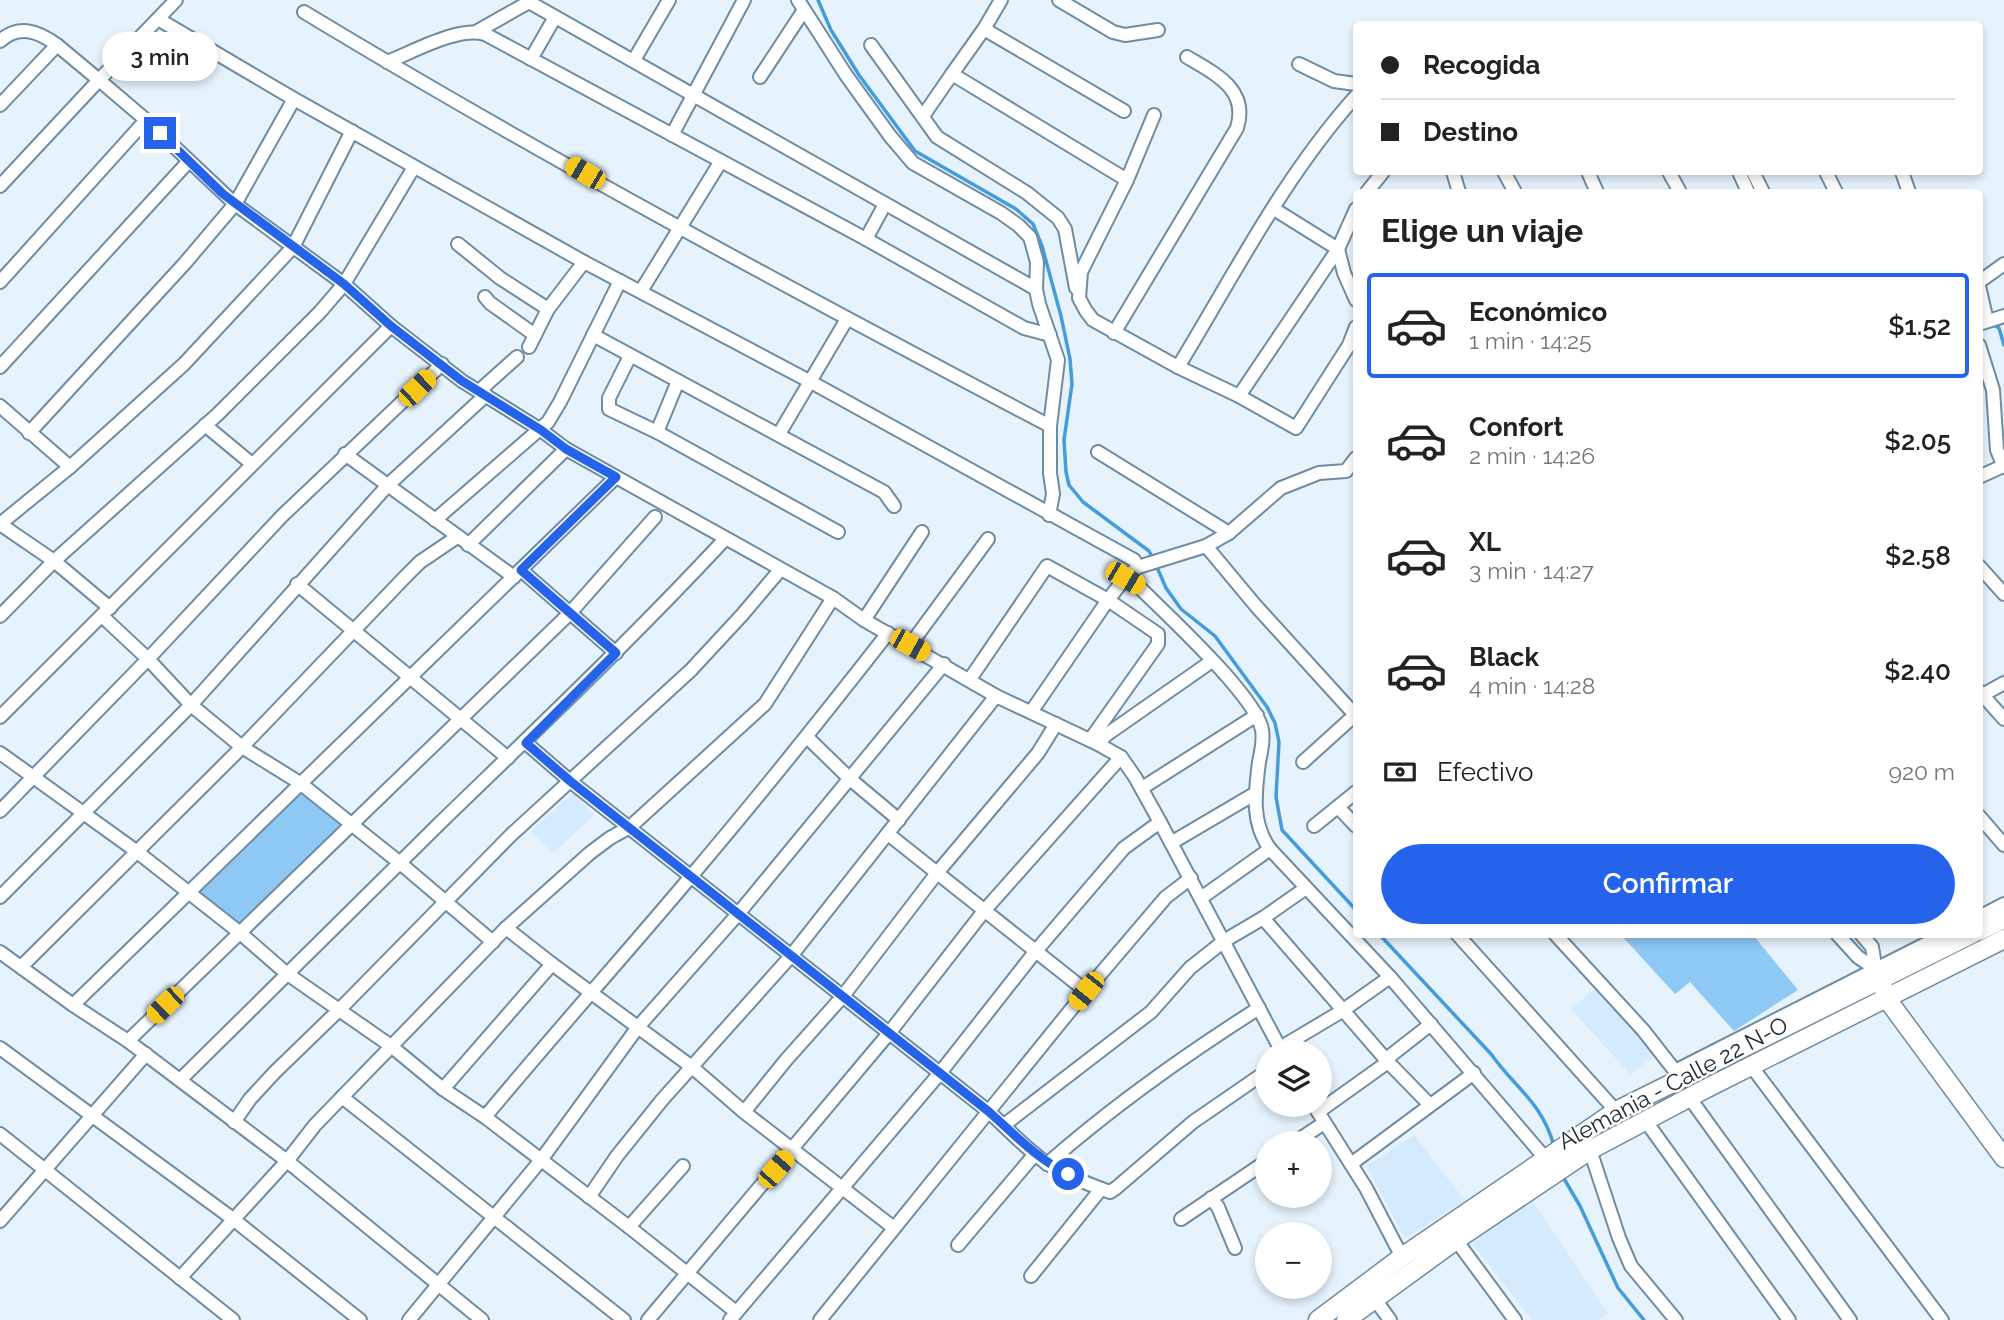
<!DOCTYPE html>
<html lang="es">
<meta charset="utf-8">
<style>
:root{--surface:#fff;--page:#f6f6f6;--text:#222;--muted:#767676;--line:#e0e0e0;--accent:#2563eb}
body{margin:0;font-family:Raleway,sans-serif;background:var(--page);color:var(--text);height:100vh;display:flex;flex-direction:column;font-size:26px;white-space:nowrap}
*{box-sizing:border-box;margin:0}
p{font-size:23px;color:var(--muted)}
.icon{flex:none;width:38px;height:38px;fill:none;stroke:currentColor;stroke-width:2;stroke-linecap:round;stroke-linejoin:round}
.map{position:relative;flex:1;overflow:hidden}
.panel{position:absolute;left:1353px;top:189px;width:630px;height:749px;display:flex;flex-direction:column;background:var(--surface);border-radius:7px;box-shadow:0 4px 10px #0003}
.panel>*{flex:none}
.banner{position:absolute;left:1353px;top:21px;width:630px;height:154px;border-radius:7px;box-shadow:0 4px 10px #0003;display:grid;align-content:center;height:154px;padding:0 28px;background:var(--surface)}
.buttons{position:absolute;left:1255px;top:1040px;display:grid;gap:14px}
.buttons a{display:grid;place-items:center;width:77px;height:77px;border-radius:50%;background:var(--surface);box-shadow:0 4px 10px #0003;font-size:35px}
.end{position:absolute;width:32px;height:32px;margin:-16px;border:9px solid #2563eb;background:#fff;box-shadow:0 0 0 4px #fff}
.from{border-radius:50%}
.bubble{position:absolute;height:49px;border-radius:24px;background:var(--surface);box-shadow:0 4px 10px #0003;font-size:23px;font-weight:600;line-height:49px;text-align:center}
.car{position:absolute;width:21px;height:42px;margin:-21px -10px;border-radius:9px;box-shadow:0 0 5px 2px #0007;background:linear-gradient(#f5c518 24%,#345 0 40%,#f5c518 0 76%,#345 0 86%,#f5c518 0)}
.banner b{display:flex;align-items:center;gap:24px;height:66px;font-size:26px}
.banner b+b{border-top:2px solid var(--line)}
.banner i{width:18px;height:18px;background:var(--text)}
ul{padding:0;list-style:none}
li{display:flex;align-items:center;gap:21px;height:105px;margin:0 14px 10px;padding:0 14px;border:4px solid transparent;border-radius:7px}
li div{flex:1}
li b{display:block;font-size:26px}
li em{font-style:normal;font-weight:600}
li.on{border-color:var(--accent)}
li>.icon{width:63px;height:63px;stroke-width:1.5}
h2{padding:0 28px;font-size:32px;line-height:84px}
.pay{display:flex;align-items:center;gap:18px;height:77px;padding:0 28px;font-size:26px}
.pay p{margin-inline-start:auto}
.cta{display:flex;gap:14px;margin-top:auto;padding:14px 28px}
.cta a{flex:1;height:80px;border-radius:42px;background:var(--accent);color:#fff;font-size:28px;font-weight:600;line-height:80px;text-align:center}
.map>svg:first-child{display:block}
.built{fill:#d4eafd}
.green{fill:#8ec9f6}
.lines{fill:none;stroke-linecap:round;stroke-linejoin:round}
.stream{stroke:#449ddb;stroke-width:3.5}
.street-casing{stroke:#6f8ca3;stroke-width:16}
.secondary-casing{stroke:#6f8ca3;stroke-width:21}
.street{stroke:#fff;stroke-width:12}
.secondary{stroke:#fff;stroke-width:18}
.route{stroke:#2563eb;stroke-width:9}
.labels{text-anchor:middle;stroke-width:5;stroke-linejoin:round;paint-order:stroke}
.street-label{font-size:23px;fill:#1b2730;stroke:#fdfdfd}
</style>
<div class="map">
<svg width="2004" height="1320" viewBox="0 0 2004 1320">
<rect width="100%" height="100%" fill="#e6f2fc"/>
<!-- built -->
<g class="built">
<path d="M 573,793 L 594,815 L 553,853 L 531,831 Z"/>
<path d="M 1597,987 L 1657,1054 L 1630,1074 L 1571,1009 Z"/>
<path d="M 1414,1135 L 1465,1201 L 1405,1238 L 1366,1166 Z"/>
<path d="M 1533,1202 L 1608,1313 L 1598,1320 L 1532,1320 L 1472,1243 Z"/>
</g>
<!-- green -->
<g class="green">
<path d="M 299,788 L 342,825 L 239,927 L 194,892 Z"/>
<path d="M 1621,935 L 1753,935 L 1798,990 L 1734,1031 L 1690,982 L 1675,994 Z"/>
</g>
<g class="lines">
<!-- stream -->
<g class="stream">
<path d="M 818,0 L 831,30 L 859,75 L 915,151 L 1016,209 L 1033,224 L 1042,246 L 1061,316 L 1070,359 L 1072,384 L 1064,440 L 1066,472 L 1069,485 L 1083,502 L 1149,551 L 1153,558"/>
<path d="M 1992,324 L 1999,328 L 2004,345"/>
<path d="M 1156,565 L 1166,588 L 1181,609 L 1215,636 L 1267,707 L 1275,723 L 1279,742 L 1276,797 L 1282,830 L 1356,910"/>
<path d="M 1379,934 L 1491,1054 C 1515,1088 1542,1102 1554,1146"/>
<path d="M 1563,1177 L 1580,1206 L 1618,1288 L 1644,1320"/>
</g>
<!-- street casing -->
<g class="street-casing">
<g id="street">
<path d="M 798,0 L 846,75 L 890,136 L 913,163 L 1001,213 L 1018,225 L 1030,237 L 1037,262 L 1036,289 L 1039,304 L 1058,360 L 1050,426 L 1050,473 L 1053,494 L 1049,515"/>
<path d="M 1059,0 L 1113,32 L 1125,35 L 1158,30"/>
<path d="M 304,12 C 547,159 798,293 1050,426"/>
<path d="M 158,19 L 294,99 L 584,262 L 811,382 L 1134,560 L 1138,567"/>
<path d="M 984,29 L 1001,0"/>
<path d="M 476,32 L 529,2 L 1036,289"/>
<path d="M 0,41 C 19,24 38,31 57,45"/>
<path d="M 871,45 L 937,137 L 1027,193 L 1058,218 L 1065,229 L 1076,288"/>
<path d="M 531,59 L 555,17"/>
<path d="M 634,60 L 669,0"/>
<path d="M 387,62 C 413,52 458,26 485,34 L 866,239 L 1024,328 L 1050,335"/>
<path d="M 1299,64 L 1334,81 L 1356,84"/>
<path d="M 760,77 L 804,10"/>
<path d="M 0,105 L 57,45 L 99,80 L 0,186"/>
<path d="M 1124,111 L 984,29 L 952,74 L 1127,180"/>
<path d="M 1154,115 L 1127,180 L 1081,272 L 1079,298 L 1086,311 L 1093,320 L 1178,367 L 1239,396 L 1296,428 L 1349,345 L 1356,327"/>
<path d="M 923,116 L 952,74"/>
<path d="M 146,120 L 235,204 L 344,284 L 391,326 L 462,381 L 541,430 L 566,449 L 833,598 L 864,620 L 996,696 L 1098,744 L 1121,757 L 1135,777 L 1160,822 L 1282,1052"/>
<path d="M 672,135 L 744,0"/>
<path d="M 1453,172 L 1459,192"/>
<path d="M 1504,172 L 1515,192"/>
<path d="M 1588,172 L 1597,192"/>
<path d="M 1669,172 L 1680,192"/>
<path d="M 1739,172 L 1748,192"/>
<path d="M 1753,172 L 1763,192"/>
<path d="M 1826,172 L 1836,192"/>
<path d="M 1902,172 L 1909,192"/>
<path d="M 1367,192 L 1383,172"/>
<path d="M 1274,209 L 1338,249 L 1344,273 L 1356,300"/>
<path d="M 866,239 L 885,204"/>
<path d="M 458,244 L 500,278 L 548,309"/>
<path d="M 0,282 L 146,120 L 99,80 L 176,0"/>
<path d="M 1979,282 L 2004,264"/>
<path d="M 1979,286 L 1987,321"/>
<path d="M 641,291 L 721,161"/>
<path d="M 485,297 L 490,303 L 535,335"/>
<path d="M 1979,324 L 2004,316"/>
<path d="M 1114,333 L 1237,128 C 1249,89 1215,74 1187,57"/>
<path d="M 593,335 L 884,492 L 894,506"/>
<path d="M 1979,345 L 1993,390 L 1997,450 L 2004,467"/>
<path d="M 529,347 L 548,309 L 584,262"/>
<path d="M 630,356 L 609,398 L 609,409 L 657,432 L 838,532"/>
<path d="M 0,367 L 189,161"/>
<path d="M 1178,367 C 1234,275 1284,176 1356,96"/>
<path d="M 479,391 L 517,357"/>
<path d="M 1239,396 L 1338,249 L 1356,209"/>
<path d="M 0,406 L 70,467"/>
<path d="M 205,425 L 252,464"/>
<path d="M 657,432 L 678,381"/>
<path d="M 29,433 L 185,263 L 235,204 L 294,99"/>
<path d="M 779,434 L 847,319"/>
<path d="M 1098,452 L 1229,533"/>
<path d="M 345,454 L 514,577"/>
<path d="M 1979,477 L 2003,466"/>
<path d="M 435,520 L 548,422 L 560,402 L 620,281"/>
<path d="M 468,545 L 566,449"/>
<path d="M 1206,546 L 1256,606 L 1356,716"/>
<path d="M 1979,566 L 2004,594"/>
<path d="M 521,570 L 616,653"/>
<path d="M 1125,578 L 1138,586 C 1165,613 1257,697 1262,730 C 1264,741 1261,752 1259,762 C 1255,793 1251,823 1270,849 L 1390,977 L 1545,1158"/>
<path d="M 297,584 L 508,758"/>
<path d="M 110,608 L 54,561 L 0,524 L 70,467 L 184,364 L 293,247 L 352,131"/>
<path d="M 0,616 L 54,561 L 218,414 L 320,312 L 344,284 L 414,167"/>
<path d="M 102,616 L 148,659 L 191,705 L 242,747 L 300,783 L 400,863 L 493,942"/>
<path d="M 864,620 L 922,532"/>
<path d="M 910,645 L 988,539"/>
<path d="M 970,679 L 1047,566 L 1108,600 L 1158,634 L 1158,644 L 1090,740"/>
<path d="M 1979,691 L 2004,719"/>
<path d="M 1979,697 L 2004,683"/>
<path d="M 1031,712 L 1108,600 L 1125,578 L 1138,567 L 1206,546 L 1229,533 L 1281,488 L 1319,473 L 1346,471 L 1356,458"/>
<path d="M 0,717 L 391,326"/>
<path d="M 807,737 L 850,779 L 899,820"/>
<path d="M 526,743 L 570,781 L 988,1111 C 1007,1128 1024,1147 1045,1162 C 1064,1175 1088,1184 1110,1192 L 1116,1188 L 1193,1122 L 1267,1071"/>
<path d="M 1098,744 L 1106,735 L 1212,661"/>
<path d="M 0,753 L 136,851 L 239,932 L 286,973 L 391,1046 L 443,1089 L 485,1117 L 629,1227 L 736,1312"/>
<path d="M 1303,762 L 1355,715"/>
<path d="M 1142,788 L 1257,715"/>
<path d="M 1338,807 L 1356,826"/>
<path d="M 0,811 L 148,659 L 282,516 L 442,364"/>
<path d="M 1979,816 L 2004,845"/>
<path d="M 1314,826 L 1356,792"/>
<path d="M 888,834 L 1086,991"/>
<path d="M 1171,843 L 1256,793"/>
<path d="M 0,897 L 191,705 L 388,485 L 486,395"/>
<path d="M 1201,898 L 1270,849"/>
<path d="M 1979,917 L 2004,904"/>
<path d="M 1263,918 L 1388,1062 L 1318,1112"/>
<path d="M 506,928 L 552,964 L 692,1067 L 744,1112 L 894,1228"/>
<path d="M 1457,934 L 1616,1111"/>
<path d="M 1555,934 L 1643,1030 L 1679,1076"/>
<path d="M 1837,934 L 1858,957 L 1876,969"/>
<path d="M 1861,934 L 1872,947 L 1876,971"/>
<path d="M 0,952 L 73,1005 L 128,1041 L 287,1161 L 482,1320"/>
<path d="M 22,966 L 242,747 L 405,577 L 420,562 L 457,537"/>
<path d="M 73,1005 L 616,477"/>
<path d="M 128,1041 L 570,613 L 655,517"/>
<path d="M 0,1048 L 233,1219 L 360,1320"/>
<path d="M 1280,1048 L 1342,1011 L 1390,977"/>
<path d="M 1385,1060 L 1431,1024"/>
<path d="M 1388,1062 L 1430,1105"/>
<path d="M 1752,1067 L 1942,1320"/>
<path d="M 1675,1071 L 1945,934"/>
<path d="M 180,1080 C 267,995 353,908 440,823 C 537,729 633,638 725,539"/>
<path d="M 443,1089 L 552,964"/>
<path d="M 342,1097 L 624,1320"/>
<path d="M 1689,1097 L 1850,1320"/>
<path d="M 1313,1104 L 1366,1188 L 1402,1257"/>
<path d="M 744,1112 L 786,1060 L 843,996 L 937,873 L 1038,753 L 1056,724"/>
<path d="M 485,1117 C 553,1035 624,956 693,874 C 760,795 824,715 888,633"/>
<path d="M 1645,1120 L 1789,1320"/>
<path d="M 234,1122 L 250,1099 L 275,1072 L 340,1009 L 511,835 L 691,670 L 742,615 L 780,570"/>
<path d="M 1004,1125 L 1151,1012 L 1190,968 L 1224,941 L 1263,918 L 1306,888"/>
<path d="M 0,1134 L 233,1320"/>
<path d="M 1294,1143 L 1324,1123"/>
<path d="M 1590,1150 L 1619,1238 L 1631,1266 L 1676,1320"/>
<path d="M 1047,1164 C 1113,1106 1185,1055 1259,1008"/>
<path d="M 1351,1164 L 1474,1073"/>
<path d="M 589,1197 L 617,1156 L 662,1100 L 791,956 L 996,696"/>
<path d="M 1211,1198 L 1218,1207 L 1235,1248"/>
<path d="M 1181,1219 L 1267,1161"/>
<path d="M 0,1221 L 146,1054"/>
<path d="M 629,1227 L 683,1166"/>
<path d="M 1456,1240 L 1515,1320"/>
<path d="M 958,1245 L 1035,1154"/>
<path d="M 1031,1276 L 1101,1189"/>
<path d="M 180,1278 L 287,1161 L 315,1125 L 506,928 L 590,853 L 610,838 L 630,827 L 765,704 L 833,598"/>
<path d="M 1374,1298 L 1390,1320"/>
<path d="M 409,1320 L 541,1160 L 638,1027 L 738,914 L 944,664"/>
<path d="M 648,1320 L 890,1032 L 984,911 L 1121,757"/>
<path d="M 730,1320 L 940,1073 L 1035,952 L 1124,848 L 1160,822"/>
<path d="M 820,1320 L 1086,991 L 1166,897 L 1191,878"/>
</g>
</g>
<!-- secondary casing -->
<g class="secondary-casing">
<g id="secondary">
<path d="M 1979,931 L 2004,919"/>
<path d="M 1883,987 L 1887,999 L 2004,1158"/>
<path d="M 1318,1320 L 1402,1257 L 1616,1111 L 1972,934"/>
<path d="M 1346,1320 L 1456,1240 L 1590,1150 L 1707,1088 L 2004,939"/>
</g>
</g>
<!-- street -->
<use href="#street" class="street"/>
<!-- secondary -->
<use href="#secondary" class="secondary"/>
</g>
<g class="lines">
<!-- route -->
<path class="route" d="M 160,133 L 223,194 L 344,284 L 391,326 L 462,381 L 541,430 L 566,449 L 616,477 L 521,570 L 616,653 L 526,743 L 570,781 L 988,1111 C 1014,1134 1036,1158 1068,1174"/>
</g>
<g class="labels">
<!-- street labels -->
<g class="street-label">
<text transform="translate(1673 1083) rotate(-28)" y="8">Alemania - Calle 22 N-O</text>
</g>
</g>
</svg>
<div class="buttons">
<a><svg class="icon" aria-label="layers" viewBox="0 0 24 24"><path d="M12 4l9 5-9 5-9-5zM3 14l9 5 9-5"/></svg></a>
<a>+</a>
<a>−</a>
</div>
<i class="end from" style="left:1068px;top:1174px"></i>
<i class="end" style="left:160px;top:133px"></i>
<div class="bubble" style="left:102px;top:32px;width:116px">3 min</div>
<i class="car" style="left:585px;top:173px;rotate:300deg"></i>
<i class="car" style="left:417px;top:388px;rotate:46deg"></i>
<i class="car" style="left:1125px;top:578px;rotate:120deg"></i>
<i class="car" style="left:910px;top:645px;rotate:119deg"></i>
<i class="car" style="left:1086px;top:991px;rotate:219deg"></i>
<i class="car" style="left:165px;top:1005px;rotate:226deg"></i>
<i class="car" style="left:776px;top:1169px;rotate:41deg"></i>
<div class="banner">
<b><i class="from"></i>Recogida</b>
<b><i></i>Destino</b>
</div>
<section class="panel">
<h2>Elige un viaje</h2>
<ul>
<li class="on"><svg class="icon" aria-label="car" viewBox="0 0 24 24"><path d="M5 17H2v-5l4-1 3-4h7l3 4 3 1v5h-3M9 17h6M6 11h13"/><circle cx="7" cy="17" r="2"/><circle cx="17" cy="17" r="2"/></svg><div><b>Económico</b><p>1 min · 14:25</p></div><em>$1.52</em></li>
<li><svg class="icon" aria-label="car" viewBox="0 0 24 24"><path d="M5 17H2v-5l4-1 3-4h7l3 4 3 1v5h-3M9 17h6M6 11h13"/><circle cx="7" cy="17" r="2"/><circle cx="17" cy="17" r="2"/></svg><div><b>Confort</b><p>2 min · 14:26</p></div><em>$2.05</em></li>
<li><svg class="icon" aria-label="car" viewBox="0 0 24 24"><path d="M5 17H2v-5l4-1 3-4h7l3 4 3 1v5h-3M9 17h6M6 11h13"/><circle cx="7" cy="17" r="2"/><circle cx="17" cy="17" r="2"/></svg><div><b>XL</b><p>3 min · 14:27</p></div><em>$2.58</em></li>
<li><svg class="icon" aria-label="car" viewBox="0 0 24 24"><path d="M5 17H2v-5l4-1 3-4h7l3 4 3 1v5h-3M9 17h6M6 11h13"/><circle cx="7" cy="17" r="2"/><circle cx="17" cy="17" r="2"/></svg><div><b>Black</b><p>4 min · 14:28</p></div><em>$2.40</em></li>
</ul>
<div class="pay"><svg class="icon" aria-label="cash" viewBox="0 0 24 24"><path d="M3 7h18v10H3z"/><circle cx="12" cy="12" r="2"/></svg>Efectivo<p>920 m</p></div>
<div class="cta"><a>Confirmar</a></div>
</section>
</div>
